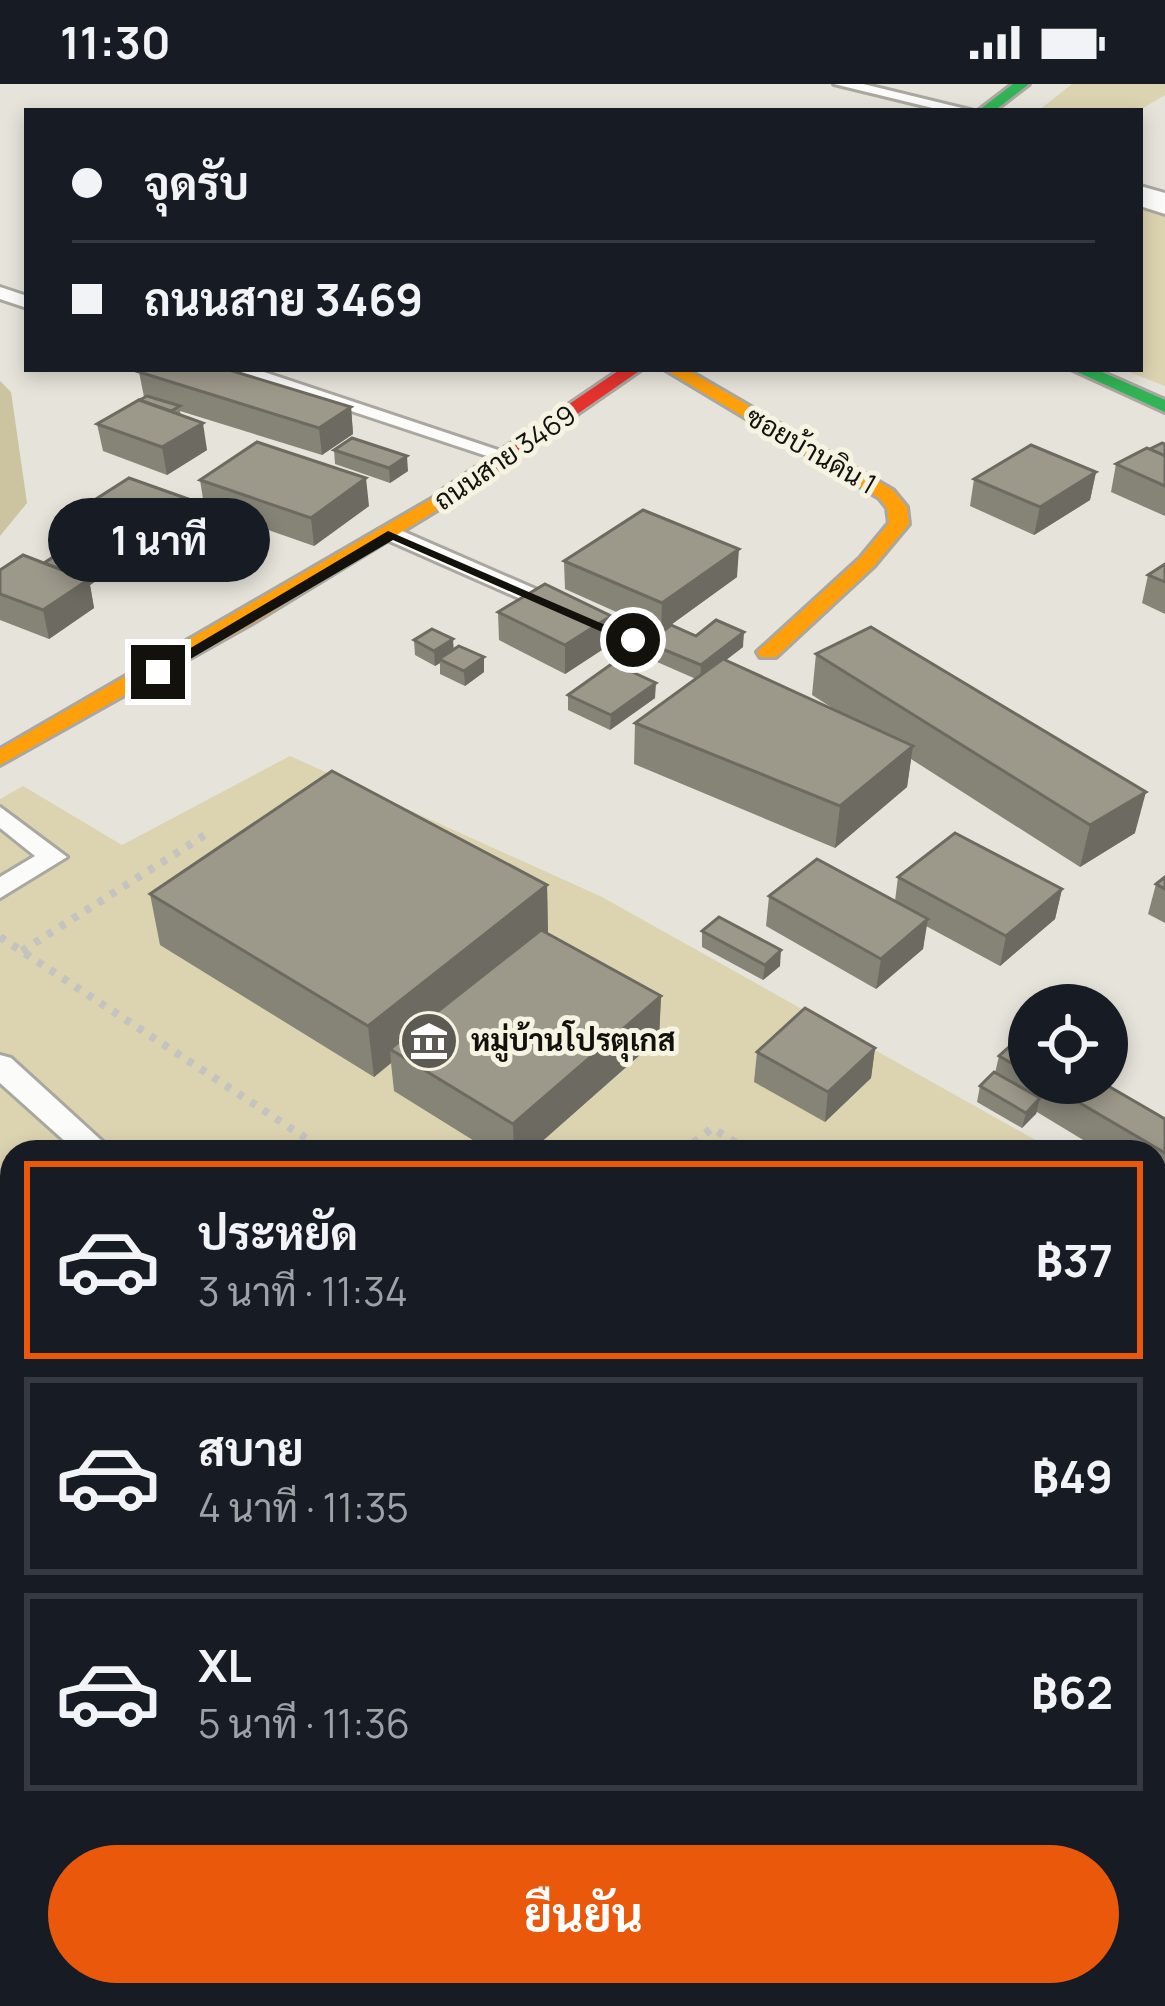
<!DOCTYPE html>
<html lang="th">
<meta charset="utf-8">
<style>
:root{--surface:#171b24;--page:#20242c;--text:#f1f3f6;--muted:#9ea1a6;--line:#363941;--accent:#ea580c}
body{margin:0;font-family:Manrope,Sarabun,sans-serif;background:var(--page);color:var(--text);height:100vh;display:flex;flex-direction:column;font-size:45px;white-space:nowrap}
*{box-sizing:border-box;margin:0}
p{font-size:39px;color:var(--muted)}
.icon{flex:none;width:66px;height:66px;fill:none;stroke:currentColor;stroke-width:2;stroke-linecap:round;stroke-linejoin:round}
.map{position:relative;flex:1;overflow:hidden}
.sheet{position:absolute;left:0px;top:1056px;width:1167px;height:867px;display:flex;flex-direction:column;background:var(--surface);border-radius:36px 36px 0 0;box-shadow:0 6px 18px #0003}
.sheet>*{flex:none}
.hud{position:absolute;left:24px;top:24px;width:1119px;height:264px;border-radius:0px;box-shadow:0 6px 18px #0003;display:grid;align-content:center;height:264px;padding:0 48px;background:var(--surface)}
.tools{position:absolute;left:1008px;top:900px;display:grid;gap:24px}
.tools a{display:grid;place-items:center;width:120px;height:120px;border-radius:50%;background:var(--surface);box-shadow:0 6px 18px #0003;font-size:60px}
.end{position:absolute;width:54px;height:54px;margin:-27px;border:15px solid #12110b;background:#fff;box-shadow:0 0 0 6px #fff}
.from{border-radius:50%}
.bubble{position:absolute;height:84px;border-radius:42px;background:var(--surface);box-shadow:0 6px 18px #0003;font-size:39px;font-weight:700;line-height:84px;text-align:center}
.hud b{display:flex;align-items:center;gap:42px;height:114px;font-size:45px}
.hud b+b{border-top:3px solid var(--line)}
.hud i{width:30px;height:30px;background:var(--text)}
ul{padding:21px 0 0;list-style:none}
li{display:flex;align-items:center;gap:36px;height:198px;margin:0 24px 18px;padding:0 24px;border:6px solid var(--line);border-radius:0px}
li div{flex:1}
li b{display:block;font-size:45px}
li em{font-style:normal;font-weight:700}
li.on{border-color:var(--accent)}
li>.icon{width:108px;height:108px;stroke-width:1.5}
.action{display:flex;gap:24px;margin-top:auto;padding:24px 48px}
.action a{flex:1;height:138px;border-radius:72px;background:var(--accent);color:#fff;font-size:48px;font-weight:700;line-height:138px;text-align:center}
.status{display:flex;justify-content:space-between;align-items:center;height:84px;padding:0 60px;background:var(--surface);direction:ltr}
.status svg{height:33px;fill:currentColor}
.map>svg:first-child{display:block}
.green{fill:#dcd3b1}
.forest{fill:#ccc3a1}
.water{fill:#b6ac84}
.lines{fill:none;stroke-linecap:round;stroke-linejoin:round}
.lane-casing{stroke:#a9a7a0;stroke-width:6}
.street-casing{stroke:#a9a7a0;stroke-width:6}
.fast-casing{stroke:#a9a7a0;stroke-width:6}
.slow-casing{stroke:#a9a7a0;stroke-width:6}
.jam-casing{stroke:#a9a7a0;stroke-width:6}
.path-far1{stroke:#c5c3bf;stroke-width:8;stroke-dasharray:6 9;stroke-linecap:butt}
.path{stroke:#c5c3bf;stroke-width:10;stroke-dasharray:8 12;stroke-linecap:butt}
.lane{fill:#fbfbf9;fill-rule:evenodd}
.street{fill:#fbfbf9;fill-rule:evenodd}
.fast{fill:#30b455;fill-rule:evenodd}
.slow{fill:#ff9f0a;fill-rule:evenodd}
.jam{fill:#e5322d;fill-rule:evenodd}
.wall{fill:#868377}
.shaded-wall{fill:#6d6a61}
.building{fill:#9c988a;stroke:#6d6a61;stroke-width:3}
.route{fill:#12110b}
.labels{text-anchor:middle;stroke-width:10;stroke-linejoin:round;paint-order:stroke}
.far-street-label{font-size:27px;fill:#12110b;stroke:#f7f3e3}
.poi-label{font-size:30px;font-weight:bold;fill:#12110b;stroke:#f7f3e3;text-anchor:start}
</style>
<div class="status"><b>11:30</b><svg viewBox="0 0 49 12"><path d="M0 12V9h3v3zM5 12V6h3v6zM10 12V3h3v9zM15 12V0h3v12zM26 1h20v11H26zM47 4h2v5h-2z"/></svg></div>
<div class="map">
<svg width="1165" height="1922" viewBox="0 0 1165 1922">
<rect width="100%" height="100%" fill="#e6e3da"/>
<!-- green -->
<g class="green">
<path d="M 1072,0 L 1165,0 L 1165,11 L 1138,27 L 1038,27 Z"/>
<path d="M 1140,119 L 1165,126 L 1165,302 L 1121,285 L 1140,285 Z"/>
<path d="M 290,672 L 602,813 L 1057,1068 L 12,1068 L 12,1911 L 262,1911 L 271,1922 L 0,1922 L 0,715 L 23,702 L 122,761 Z"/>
<path d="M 1155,1123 L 1165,1129 L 1165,1260 L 1155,1273 Z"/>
</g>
<!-- forest -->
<path class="forest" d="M 0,297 L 11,308 L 27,419 L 0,452 Z"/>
<!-- water -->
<path class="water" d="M 1165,1309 L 1165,1922 L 708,1922 L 716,1911 L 1155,1911 L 1155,1322 Z"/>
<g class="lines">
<!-- lane casing -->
<g class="lane-casing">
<g id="lane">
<path d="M 834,0 L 863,0 L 974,27 L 945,27 Z"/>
<path d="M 0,203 L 27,212 L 27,224 L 0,215 Z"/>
<path d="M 225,285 L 255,285 L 519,373 L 502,377 Z"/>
<path d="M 393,443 L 641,551 L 645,556 L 641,561 L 625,561 L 385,455 L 385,445 Z"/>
<path d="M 0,723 L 67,773 L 0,814 L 0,793 L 35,772 L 0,744 Z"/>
<path d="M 0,971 L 11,974 L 114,1068 L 77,1068 L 0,999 Z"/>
</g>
</g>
<!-- street casing -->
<g class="street-casing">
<path id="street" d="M 1140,102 L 1165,109 L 1165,130 L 1140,122 Z"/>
</g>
<!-- fast casing -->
<g class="fast-casing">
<g id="fast">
<path d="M 1013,0 L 1029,0 L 994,27 L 978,27 Z"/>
<path d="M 1071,285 L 1095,285 L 1165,316 L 1165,328 Z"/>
</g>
</g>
<!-- slow casing -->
<g class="slow-casing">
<g id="slow">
<path d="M 664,285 L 686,285 L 893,406 L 907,423 L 909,440 L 874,482 L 776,573 L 760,573 L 757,568 L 860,474 L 889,439 L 887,424 L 879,414 Z"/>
<path d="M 445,407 L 455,413 L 452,417 L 251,540 L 0,681 L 0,665 Z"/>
</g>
</g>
<!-- jam casing -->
<g class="jam-casing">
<path id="jam" d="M 621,285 L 642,285 L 452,417 L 438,417 L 438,409 Z"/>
</g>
<!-- path-far1 -->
<g class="path-far1">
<path d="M 0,853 L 327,1068"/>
<path d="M 22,867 L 208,749"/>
<path d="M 682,1068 L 712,1044 L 751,1068"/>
</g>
<!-- path -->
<path class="path" d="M 1155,1313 L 1165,1318"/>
<!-- lane -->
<use href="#lane" class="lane"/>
<!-- street -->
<use href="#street" class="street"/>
<!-- fast -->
<use href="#fast" class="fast"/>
<!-- slow -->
<use href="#slow" class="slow"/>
<!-- jam -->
<use href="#jam" class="jam"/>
</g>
<!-- wall -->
<g class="wall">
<path d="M 139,288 L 351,323 L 353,350 L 322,371 L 180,327 L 181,331 L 207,366 L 167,391 L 103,367 L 97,340 L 144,313 Z"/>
<path d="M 1165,360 L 1165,432 L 1111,408 L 1116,380 Z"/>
<path d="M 334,366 L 408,387 L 390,399 L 335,380 Z"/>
<path d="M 1096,388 L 1090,416 L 1034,451 L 970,422 L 974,395 Z"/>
<path d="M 200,396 L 369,422 L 314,462 L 208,425 L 212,450 L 159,486 L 116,470 L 119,482 L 90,501 L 94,524 L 49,555 L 0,536 L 0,486 L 44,479 L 79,456 L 74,429 L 204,421 Z"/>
<path d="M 564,477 L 737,493 L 661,548 L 565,505 Z"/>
<path d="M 1165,480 L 1165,530 L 1142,519 L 1148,491 Z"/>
<path d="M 498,528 L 611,560 L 565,590 L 499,556 Z"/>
<path d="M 696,552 L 743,563 L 726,576 L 837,627 L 812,611 L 816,570 L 1135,749 L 1080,783 L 911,675 L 907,703 L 835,764 L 634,680 L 635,639 L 696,595 L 648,574 L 648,559 Z"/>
<path d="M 414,556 L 484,573 L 484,588 L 465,602 L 440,590 L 440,579 L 435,582 L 415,571 Z"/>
<path d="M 568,611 L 655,614 L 610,646 L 568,626 Z"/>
<path d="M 898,793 L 1062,805 L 1055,835 L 1000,882 L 926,842 L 923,865 L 876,905 L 766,842 L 769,812 L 895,817 Z"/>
<path d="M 1165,793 L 1165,839 L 1148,830 L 1156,800 Z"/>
<path d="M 547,801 L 548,850 L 661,912 L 659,954 L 530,1068 L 492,1068 L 394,1007 L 391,979 L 374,993 L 160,861 L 150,810 Z"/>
<path d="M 702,847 L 780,882 L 763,896 L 702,863 Z"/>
<path d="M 1029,956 L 1029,999 L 1103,999 L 1165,1035 L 1165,1105 L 1155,1099 L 1155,1068 L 1103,1068 L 1037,1028 L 1022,1044 L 977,1018 L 980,1002 L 995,989 L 999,972 Z"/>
<path d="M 875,964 L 871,994 L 825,1038 L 754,998 L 757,968 Z"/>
<path d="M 295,1911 L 407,1911 L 416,1922 L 303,1922 Z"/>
<path d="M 409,1911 L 568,1911 L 573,1916 L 573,1922 L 418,1922 Z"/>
<path d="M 583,1911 L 692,1911 L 682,1922 L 594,1922 Z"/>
</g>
<!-- shaded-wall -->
<g class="shaded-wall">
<path d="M 351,323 L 353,350 L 322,371 L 319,344 Z"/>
<path d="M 203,339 L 207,366 L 167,391 L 162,363 Z"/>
<path d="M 407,372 L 408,387 L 390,399 L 389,384 Z"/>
<path d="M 1096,388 L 1090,416 L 1034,451 L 1040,423 Z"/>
<path d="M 366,394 L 369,422 L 314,462 L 311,434 Z"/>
<path d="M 208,422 L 212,450 L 159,486 L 154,458 Z"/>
<path d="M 739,465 L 737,493 L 661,548 L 662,519 Z"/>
<path d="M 116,468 L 119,482 L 90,501 L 94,524 L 49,555 L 43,526 L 72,496 Z"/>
<path d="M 611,532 L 611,560 L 565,590 L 565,561 Z"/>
<path d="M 744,548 L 743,563 L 700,596 L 701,581 Z"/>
<path d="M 453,555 L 454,570 L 439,575 L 440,579 L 435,582 L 434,567 Z"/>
<path d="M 484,573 L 484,588 L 465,602 L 464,587 Z"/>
<path d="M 656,599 L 655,614 L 610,646 L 611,631 Z"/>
<path d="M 913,662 L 907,703 L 835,764 L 840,722 Z"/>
<path d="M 1146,708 L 1135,749 L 1080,783 L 1090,741 Z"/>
<path d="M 547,801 L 548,852 L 390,965 L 391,979 L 374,993 L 368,942 Z"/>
<path d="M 1062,805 L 1055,835 L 1000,882 L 1006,852 Z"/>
<path d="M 928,835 L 923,865 L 876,905 L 881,875 Z"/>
<path d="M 781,866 L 780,882 L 763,896 L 765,881 Z"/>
<path d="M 661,912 L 659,954 L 530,1068 L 514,1068 L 513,1040 Z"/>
<path d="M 875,964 L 871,994 L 825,1038 L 828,1008 Z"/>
<path d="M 1040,1014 L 1036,1030 L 1022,1044 L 1026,1029 Z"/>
<path d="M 327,1911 L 360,1911 L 347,1922 L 314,1922 Z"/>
<path d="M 674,1911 L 692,1911 L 682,1922 L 664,1922 Z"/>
</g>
<!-- building -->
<g class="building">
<path d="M 145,285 L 226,285 L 351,323 L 319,344 L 139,288 Z"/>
<path d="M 147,312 L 180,322 L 171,327 L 139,316 L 136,318 Z"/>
<path d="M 139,316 L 203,339 L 162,363 L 97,340 Z"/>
<path d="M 352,354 L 407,372 L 389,384 L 334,366 Z"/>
<path d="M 257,358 L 366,394 L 311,434 L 200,396 Z"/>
<path d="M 1162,359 L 1165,360 L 1165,372 L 1150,365 Z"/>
<path d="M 1031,361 L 1096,388 L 1040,423 L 974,395 Z"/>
<path d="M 1147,364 L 1165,372 L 1165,402 L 1116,380 Z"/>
<path d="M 129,394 L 208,422 L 154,458 L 74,429 Z"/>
<path d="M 643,426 L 739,465 L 662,519 L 564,477 Z"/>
<path d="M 81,455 L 116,468 L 78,492 L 44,479 Z"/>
<path d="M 23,471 L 88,496 L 43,526 L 0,510 L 0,486 Z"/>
<path d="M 1165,480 L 1165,498 L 1148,491 Z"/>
<path d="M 545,500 L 611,532 L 565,561 L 498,528 Z"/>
<path d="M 716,536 L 744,548 L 701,581 L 648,559 L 671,541 L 696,552 Z"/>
<path d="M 871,543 L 1146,708 L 1090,741 L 816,570 Z"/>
<path d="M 432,545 L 453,555 L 434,567 L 414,556 Z"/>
<path d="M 459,562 L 484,573 L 464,587 L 439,575 Z"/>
<path d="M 723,575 L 913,662 L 840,722 L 635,639 Z"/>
<path d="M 613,579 L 656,599 L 611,631 L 568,611 Z"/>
<path d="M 332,687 L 547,801 L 368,942 L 150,810 Z"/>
<path d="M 955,749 L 1062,805 L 1006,852 L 898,793 Z"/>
<path d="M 817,775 L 928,835 L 881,875 L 769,812 Z"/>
<path d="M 1165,793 L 1165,805 L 1156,800 Z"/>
<path d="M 719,833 L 781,866 L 765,881 L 702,847 Z"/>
<path d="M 541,846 L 661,912 L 513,1040 L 390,965 Z"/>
<path d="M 805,924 L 875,964 L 828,1008 L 757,968 Z"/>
<path d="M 1021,952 L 1029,956 L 1029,989 L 999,972 Z"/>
<path d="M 994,988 L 1040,1014 L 1026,1029 L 980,1002 Z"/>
<path d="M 1046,999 L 1103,999 L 1165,1035 L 1165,1069 Z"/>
<path d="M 306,1911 L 327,1911 L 314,1922 Z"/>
<path d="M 352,1911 L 407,1911 L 416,1922 L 340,1922 Z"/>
<path d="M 425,1911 L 568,1911 L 573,1916 L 567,1922 L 434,1922 Z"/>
<path d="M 606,1911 L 674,1911 L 664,1922 L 616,1922 Z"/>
</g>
<!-- route -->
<path class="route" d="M 388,447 L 640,556 L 627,559 L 393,456 L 163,591 L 150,588 Z"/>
<!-- icons -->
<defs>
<g id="museum-disc" transform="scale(3)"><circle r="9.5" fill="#5c5a53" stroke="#f7f3e3"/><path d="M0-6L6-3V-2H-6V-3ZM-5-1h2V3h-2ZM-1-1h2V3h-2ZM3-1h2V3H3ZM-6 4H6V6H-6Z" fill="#fff"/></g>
</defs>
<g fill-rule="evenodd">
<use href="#museum-disc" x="429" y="957"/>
</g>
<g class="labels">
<!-- far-street labels -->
<g class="far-street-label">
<text transform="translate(811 367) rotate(30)" y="9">ซอยบ้านดิน 1</text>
<text transform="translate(505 374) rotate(-34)" y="9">ถนนสาย 3469</text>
</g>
<!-- poi labels -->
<g class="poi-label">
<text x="471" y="967">หมู่บ้านโปรตุเกส</text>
</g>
</g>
</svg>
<div class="tools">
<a><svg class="icon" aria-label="locate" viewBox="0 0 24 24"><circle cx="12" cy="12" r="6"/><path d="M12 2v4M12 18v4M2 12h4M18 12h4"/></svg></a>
</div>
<i class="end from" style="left:633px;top:556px"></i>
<i class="end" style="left:158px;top:588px"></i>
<div class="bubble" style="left:48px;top:414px;width:222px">1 นาที</div>
<div class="hud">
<b><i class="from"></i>จุดรับ</b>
<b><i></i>ถนนสาย 3469</b>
</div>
<section class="sheet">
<ul>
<li class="on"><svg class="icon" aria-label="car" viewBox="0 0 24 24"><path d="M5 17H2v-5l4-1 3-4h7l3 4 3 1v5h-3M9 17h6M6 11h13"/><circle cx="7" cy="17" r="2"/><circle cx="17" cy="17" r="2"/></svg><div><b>ประหยัด</b><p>3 นาที · 11:34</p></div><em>฿37</em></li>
<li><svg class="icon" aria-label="car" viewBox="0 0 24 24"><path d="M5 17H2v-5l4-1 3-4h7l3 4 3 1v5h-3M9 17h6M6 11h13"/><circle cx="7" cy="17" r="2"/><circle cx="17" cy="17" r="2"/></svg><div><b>สบาย</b><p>4 นาที · 11:35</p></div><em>฿49</em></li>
<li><svg class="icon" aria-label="car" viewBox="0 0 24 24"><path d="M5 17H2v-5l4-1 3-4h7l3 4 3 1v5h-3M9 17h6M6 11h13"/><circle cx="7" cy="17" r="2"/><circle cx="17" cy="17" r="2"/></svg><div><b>XL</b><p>5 นาที · 11:36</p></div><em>฿62</em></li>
</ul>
<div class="action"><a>ยืนยัน</a></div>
</section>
</div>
